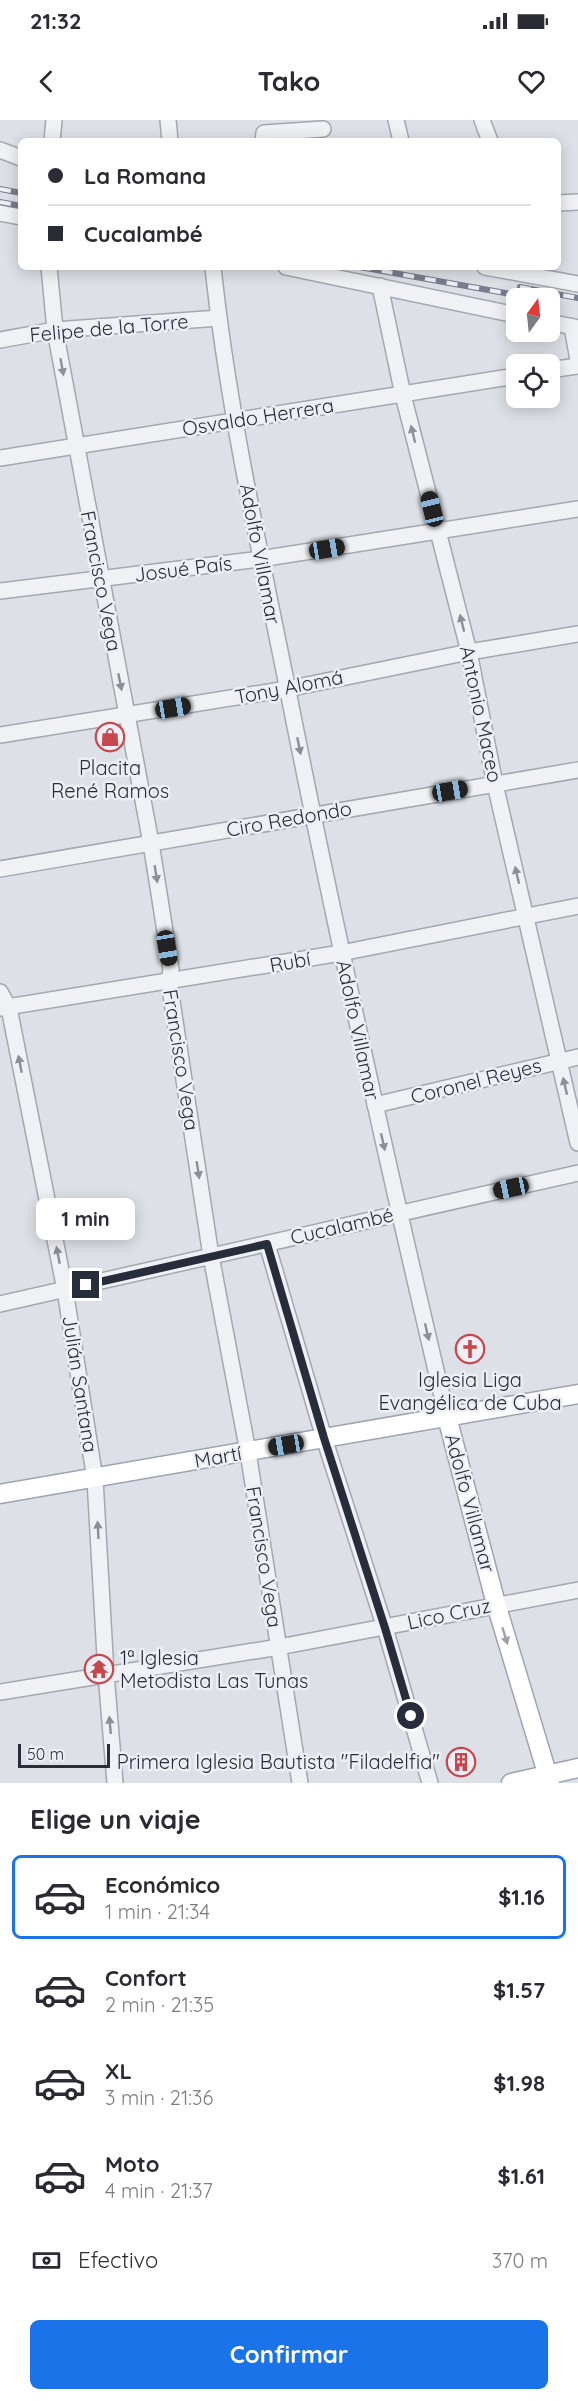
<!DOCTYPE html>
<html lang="es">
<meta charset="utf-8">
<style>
:root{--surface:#fff;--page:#f2f2f3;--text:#2b2b33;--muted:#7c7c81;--line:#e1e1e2;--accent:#1a73e8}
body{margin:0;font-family:Quicksand,sans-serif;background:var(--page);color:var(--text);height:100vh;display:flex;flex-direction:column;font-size:22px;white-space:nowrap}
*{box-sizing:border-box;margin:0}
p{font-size:20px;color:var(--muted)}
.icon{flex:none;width:33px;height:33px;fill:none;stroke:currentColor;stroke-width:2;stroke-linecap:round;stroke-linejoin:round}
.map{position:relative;height:1663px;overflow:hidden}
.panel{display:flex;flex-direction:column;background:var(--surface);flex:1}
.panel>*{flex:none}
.banner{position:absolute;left:18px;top:18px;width:543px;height:132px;border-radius:9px;box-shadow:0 3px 15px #0003;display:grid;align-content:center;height:132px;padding:0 30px;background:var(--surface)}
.needle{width:39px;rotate:15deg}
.buttons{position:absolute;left:506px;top:168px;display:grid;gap:12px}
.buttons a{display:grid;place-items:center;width:54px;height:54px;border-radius:9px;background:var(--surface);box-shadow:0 3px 15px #0003;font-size:30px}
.scale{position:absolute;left:18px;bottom:15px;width:92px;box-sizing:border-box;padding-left:6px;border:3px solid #282d3c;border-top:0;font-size:16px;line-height:21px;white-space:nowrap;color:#282d3c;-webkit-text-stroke:4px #edeff4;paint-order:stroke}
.end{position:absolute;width:27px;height:27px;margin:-14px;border:8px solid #282d3c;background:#fff;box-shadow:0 0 0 3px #fff}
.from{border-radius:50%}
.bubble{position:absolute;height:42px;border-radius:9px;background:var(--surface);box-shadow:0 3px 15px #0003;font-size:20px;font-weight:800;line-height:42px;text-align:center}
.car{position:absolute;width:18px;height:36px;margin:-18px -9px;border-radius:8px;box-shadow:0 0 4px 2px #0007;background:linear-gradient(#222 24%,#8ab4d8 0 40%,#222 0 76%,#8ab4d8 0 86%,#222 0)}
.banner b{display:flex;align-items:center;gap:21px;height:57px;font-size:22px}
.banner b+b{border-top:2px solid var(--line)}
.banner i{width:15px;height:15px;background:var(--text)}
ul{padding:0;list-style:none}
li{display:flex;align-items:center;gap:18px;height:84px;margin:0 12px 9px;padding:0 18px;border:3px solid transparent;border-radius:9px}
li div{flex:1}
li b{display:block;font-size:22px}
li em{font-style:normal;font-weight:800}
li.active{border-color:var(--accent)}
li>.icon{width:54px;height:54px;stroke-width:1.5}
h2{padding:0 30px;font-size:27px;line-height:72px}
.pay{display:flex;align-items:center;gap:15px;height:66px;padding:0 30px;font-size:22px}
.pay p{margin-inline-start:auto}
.action{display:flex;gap:12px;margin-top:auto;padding:12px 30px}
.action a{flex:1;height:69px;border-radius:9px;background:var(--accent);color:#fff;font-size:24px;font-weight:800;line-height:69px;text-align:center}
.status{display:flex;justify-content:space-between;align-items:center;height:42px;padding:0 30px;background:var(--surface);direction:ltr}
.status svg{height:16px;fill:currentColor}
header{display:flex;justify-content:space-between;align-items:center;height:78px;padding:0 30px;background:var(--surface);font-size:27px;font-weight:800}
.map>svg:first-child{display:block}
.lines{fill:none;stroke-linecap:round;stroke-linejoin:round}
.minor-casing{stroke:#a3a7b0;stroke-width:18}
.major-casing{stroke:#9da3b1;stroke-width:21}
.minor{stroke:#f0f1f5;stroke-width:15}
.major{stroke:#fff;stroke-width:18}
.rail-casing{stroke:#787e8f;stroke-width:6}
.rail{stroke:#edeff4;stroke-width:4;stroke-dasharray:11;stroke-linecap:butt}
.oneway{fill:#8c8f98}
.oneway2{fill:#9ea0a7}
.route{stroke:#282d3c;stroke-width:8}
.labels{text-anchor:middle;stroke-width:5;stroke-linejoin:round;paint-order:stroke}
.street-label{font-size:20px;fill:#282d3c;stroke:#edeff4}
.poi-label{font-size:20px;fill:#282d3c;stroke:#edeff4}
</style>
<div class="status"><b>21:32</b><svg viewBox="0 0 49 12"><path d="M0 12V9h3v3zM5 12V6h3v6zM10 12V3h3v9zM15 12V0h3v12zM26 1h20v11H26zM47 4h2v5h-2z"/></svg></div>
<header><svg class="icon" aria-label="back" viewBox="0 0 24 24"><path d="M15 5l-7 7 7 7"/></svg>Tako<svg class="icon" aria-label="heart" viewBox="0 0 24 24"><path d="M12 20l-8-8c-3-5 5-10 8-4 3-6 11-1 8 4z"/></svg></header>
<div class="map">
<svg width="578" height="1663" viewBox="0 0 578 1663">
<rect width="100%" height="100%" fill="#dde0e6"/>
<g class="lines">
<!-- minor casing -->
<g class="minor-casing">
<g id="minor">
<path d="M 168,0 L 170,21"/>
<path d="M 396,0 L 401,21"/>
<path d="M 482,0 L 490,21"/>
<path d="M 52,21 L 54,0"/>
<path d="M 263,21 L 264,13 L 323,9"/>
<path d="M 0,30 L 21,38"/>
<path d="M 558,83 L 578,82"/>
<path d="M 0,93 L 21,97"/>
<path d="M 49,147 L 55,210 L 151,723 L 171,849 L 169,862 L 211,1136 L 248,1332 L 300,1663"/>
<path d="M 213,147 C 228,290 260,430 288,571 C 336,814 390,1056 447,1297"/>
<path d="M 286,147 L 516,195"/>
<path d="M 485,147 L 578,164"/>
<path d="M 380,166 L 403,275 L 469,532 L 495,664 L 578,1023"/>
<path d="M 549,202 L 578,208"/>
<path d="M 572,207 L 578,240"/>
<path d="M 0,220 L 55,210 L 219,198"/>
<path d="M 549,250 L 578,246"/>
<path d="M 0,338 L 516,256"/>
<path d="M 0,471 L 260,439 L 578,389"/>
<path d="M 0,615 L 287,569 L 469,532 L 578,514"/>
<path d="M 0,749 L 578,650"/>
<path d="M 0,872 L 9,888 L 65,1170 L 95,1359 L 106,1554 L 115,1663"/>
<path d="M 0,888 L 341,833 L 578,786"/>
<path d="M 375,985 L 578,937"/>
<path d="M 267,1124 L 324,1318 L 385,1508 L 430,1663"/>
<path d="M 0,1184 L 578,1053"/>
<path d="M 0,1572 L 279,1527 L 578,1470"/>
</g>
</g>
<!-- major casing -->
<g class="major-casing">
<g id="major">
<path d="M 447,1297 L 496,1484 L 550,1663"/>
<path d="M 0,1374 L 578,1274"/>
<path d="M 511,1663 L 578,1648"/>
</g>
</g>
<!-- minor -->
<use href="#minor" class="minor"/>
<!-- major -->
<use href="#major" class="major"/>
<!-- rail casing -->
<g class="rail-casing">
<g id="rail">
<path d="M 0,69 L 21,73"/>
<path d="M 0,82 L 21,86"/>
<path d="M 360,147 L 533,178"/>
<path d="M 520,167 L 578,178"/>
</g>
</g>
<!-- rail -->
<use href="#rail" class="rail"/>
</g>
<!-- one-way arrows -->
<defs><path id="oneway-solid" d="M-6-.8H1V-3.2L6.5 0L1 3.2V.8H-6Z" transform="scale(1.5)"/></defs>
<g class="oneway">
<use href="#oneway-solid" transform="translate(62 247) rotate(80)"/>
<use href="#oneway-solid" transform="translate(413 314) rotate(-104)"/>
<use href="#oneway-solid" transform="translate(462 503) rotate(-104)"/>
<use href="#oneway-solid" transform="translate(120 562) rotate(79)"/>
<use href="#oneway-solid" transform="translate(299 626) rotate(79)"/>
<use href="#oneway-solid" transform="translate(156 754) rotate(81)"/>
<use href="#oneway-solid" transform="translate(517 755) rotate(-103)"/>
<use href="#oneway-solid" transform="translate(20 944) rotate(-101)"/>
<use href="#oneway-solid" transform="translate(565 966) rotate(-103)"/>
<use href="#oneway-solid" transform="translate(383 1022) rotate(77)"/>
<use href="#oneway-solid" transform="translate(198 1050) rotate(81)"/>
<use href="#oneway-solid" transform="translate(58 1135) rotate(-101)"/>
<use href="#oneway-solid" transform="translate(427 1212) rotate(77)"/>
<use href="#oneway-solid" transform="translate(98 1410) rotate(-93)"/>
<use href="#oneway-solid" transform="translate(110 1605) rotate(-95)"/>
</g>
<use class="oneway2" href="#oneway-solid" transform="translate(505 1516) rotate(73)"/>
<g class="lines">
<!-- route -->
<path class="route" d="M 86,1165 L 267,1124 L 324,1318 L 385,1508 L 411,1596"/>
</g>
<!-- icons -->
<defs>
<g id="shop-ring" transform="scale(1.5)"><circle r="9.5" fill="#edeff4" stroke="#c6484e" stroke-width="1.5"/><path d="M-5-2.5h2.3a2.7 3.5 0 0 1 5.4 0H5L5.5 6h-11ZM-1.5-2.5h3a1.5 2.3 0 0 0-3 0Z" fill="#c6484e"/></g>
<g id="church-ring" transform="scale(1.5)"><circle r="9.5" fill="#edeff4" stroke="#c6484e" stroke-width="1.5"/><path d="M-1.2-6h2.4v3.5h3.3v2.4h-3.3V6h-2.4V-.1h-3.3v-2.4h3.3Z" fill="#c6484e"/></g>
<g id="temple-ring" transform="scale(1.5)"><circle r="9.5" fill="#edeff4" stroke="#c6484e" stroke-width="1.5"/><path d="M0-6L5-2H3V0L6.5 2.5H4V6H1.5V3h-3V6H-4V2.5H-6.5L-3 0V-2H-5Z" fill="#c6484e"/></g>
<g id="building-ring" transform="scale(1.5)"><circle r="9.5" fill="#edeff4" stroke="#c6484e" stroke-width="1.5"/><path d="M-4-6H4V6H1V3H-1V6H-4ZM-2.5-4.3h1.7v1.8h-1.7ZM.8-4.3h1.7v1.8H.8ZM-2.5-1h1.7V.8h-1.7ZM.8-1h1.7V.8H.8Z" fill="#c6484e"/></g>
</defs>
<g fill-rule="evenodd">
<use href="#shop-ring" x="110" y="617"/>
<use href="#church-ring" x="470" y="1229"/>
<use href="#temple-ring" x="99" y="1549"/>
<use href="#building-ring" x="461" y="1642"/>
</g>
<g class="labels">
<!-- street labels -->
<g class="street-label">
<text transform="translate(109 208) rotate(-5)" y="7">Felipe de la Torre</text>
<text transform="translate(258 297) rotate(-9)" y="7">Osvaldo Herrera</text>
<text transform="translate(260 434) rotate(79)" y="7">Adolfo Villamar</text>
<text transform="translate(183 449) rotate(-7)" y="7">Josué País</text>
<text transform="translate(101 461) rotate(79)" y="7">Francisco Vega</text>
<text transform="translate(289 567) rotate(-11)" y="7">Tony Alomá</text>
<text transform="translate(481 594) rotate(78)" y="7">Antonio Maceo</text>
<text transform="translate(289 699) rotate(-10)" y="7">Ciro Redondo</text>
<text transform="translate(290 842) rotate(-10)" y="7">Rubí</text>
<text transform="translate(358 910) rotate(78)" y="7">Adolfo Villamar</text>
<text transform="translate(181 940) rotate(81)" y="7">Francisco Vega</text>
<text transform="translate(476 961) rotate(-14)" y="7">Coronel Reyes</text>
<text transform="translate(342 1106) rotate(-13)" y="7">Cucalambé</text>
<text transform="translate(80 1264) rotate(81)" y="7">Julián Santana</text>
<text transform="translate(218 1337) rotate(-10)" y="7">Martí</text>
<text transform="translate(470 1383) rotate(75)" y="7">Adolfo Villamar</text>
<text transform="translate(264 1437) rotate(81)" y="7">Francisco Vega</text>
<text transform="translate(449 1494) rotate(-12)" y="7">Lico Cruz</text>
</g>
<!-- poi labels -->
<g class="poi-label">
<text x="110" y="655">Placita<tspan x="110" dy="23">René Ramos</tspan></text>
<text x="470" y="1267">Iglesia Liga<tspan x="470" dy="23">Evangélica de Cuba</tspan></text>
<text x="120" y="1545" text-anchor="start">1ª Iglesia<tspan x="120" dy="23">Metodista Las Tunas</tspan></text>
<text x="440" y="1649" text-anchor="end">Primera Iglesia Bautista "Filadelfia"</text>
</g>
</g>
</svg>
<div class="buttons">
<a><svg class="needle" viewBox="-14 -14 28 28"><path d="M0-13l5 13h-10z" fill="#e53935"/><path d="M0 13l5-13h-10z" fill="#7c7c81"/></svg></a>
<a><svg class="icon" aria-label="locate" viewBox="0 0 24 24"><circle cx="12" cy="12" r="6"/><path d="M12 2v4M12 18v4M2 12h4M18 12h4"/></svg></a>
</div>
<div class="scale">50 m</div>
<i class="end from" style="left:411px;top:1596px"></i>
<i class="end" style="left:86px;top:1165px"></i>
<div class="bubble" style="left:36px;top:1078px;width:99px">1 min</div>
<i class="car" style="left:432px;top:389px;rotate:346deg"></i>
<i class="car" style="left:327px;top:429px;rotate:81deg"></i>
<i class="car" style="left:173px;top:588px;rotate:80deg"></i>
<i class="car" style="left:450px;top:671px;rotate:80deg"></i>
<i class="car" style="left:167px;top:828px;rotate:171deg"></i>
<i class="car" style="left:511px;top:1068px;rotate:258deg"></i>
<i class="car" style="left:286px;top:1325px;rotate:260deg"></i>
<div class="banner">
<b><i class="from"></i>La Romana</b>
<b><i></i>Cucalambé</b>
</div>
</div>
<section class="panel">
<h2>Elige un viaje</h2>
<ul>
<li class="active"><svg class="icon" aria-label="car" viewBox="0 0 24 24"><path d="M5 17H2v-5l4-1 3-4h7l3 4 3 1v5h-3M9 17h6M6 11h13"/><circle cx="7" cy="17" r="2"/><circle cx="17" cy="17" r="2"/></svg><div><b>Económico</b><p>1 min · 21:34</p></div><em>$1.16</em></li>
<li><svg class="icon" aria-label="car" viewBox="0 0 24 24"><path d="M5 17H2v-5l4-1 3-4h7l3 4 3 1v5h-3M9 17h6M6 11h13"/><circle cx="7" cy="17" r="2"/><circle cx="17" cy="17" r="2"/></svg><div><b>Confort</b><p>2 min · 21:35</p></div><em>$1.57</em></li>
<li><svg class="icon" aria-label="car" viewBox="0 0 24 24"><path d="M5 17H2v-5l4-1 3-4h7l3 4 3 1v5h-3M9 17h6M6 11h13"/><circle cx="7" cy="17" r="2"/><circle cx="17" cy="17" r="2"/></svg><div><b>XL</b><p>3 min · 21:36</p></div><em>$1.98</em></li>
<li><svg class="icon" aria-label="car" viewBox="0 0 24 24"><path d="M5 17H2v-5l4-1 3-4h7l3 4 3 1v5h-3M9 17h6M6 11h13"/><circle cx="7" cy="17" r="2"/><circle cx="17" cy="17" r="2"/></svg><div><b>Moto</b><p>4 min · 21:37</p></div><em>$1.61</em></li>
</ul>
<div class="pay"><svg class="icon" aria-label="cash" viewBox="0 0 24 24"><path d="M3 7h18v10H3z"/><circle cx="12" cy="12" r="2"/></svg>Efectivo<p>370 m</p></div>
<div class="action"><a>Confirmar</a></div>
</section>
